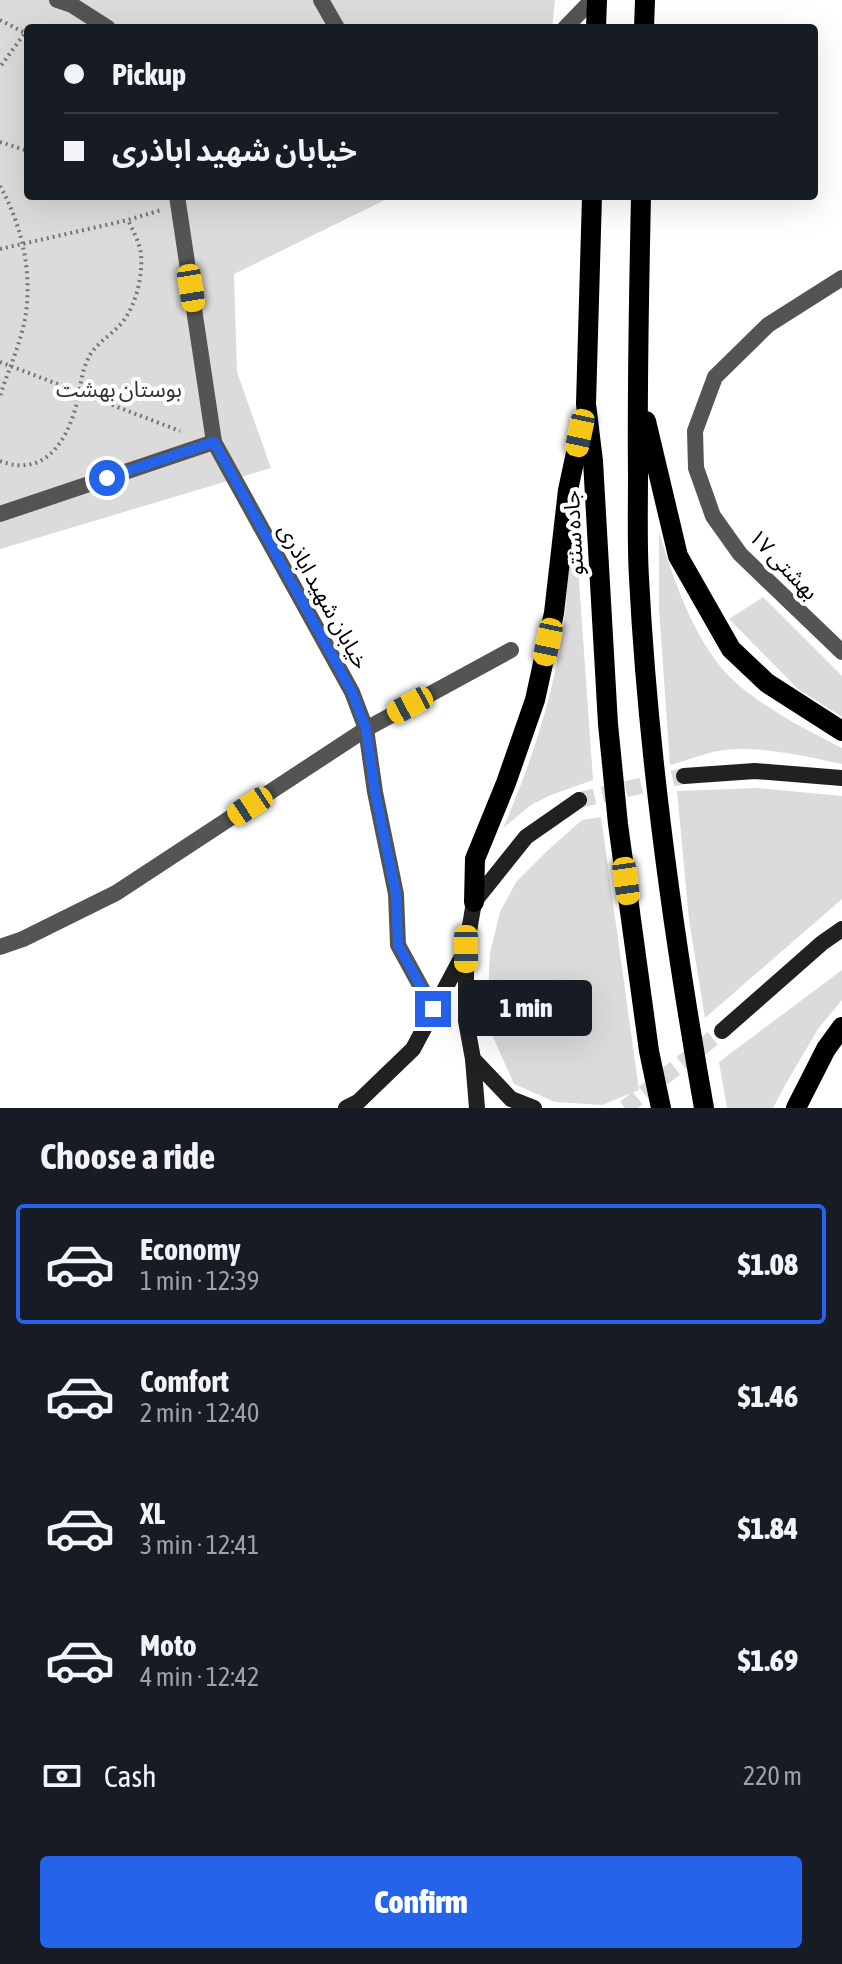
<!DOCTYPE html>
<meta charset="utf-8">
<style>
:root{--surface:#171b24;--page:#20242c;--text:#f1f3f6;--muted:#9ea1a6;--line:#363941;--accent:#2563eb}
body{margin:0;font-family:"Asap Condensed","Noto Sans Arabic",sans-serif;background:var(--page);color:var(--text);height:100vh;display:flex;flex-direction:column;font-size:30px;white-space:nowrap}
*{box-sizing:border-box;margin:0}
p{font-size:26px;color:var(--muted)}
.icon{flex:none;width:44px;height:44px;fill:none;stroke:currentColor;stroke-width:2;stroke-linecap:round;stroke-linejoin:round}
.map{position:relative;height:1108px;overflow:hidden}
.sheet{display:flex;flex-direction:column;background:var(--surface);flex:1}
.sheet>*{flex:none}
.banner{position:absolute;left:24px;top:24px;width:794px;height:176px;border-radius:8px;box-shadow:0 8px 32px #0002;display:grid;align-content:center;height:176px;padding:0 40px;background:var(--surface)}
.end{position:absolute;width:36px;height:36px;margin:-18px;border:10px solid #2563eb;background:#fff;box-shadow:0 0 0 4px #fff}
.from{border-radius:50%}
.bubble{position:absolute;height:56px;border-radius:8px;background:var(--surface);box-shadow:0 8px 32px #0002;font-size:26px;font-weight:800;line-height:56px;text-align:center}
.car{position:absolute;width:24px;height:48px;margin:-24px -12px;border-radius:10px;box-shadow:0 0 6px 2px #0007;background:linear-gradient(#f5c518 24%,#345 0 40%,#f5c518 0 76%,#345 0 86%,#f5c518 0)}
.banner b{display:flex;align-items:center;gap:28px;height:76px;font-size:30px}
.banner b+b{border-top:2px solid var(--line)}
.banner i{width:20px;height:20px;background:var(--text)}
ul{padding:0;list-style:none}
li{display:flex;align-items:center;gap:24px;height:120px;margin:0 16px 12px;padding:0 24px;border:4px solid transparent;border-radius:8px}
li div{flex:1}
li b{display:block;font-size:30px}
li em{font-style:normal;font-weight:800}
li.on{border-color:var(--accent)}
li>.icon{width:72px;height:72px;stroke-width:1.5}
h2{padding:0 40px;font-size:36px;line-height:96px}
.pay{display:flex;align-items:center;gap:20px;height:88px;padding:0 40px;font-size:30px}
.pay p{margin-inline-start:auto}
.primary-button{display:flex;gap:16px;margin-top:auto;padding:16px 40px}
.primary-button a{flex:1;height:92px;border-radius:8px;background:var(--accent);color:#fff;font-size:32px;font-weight:800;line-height:92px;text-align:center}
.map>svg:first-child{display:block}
.green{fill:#dbdbdb}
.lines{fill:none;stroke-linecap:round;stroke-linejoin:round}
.secondary-tunnel{stroke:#d9d9d9;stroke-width:16;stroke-dasharray:16 8;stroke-linecap:butt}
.path{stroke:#767676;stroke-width:4;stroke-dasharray:2 4;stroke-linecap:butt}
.street{stroke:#545454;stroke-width:16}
.secondary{stroke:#212121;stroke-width:16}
.primary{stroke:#000;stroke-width:20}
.route{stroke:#2563eb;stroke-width:10}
.labels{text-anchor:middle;stroke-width:8;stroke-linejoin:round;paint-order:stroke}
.park-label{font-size:22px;fill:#323232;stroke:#fff}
.street-label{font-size:22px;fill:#000;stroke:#fff}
</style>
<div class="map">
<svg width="842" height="1108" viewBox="0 0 842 1108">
<rect width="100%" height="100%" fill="#fff"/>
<!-- green -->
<g class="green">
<path d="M 0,0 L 555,0 L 552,28 L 28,28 L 28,196 L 393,196 L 234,274 L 237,372 L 271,468 L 0,549 Z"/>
<path d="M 659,532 C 674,580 689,626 720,666 C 746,699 804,729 842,748 L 842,764 C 806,756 762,746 725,750 C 709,751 687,761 670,765 L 659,608 Z"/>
<path d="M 577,552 L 593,780 L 551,795 L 531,805 L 503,828 C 531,764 553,697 563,628 C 567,604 567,579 569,554 Z"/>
<path d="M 763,597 L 842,676 L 842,717 L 798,689 L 729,619 Z"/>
<path d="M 757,788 L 842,796 L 842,899 L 705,1018 L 689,920 L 677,791 Z"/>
<path d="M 601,817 L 639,1090 L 602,1105 L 555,1102 L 514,1084 L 493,1037 L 488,995 L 490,953 L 500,912 L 516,882 L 548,850 L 582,820 Z"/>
<path d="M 842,970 L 842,1000 L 818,1029 L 784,1087 L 773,1108 L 727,1108 L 719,1062 Z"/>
</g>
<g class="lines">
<!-- secondary-tunnel -->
<g class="secondary-tunnel">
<path d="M 579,800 L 684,776"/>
<path d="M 625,1108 L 722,1031"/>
</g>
<!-- path -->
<g class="path">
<path d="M 0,20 L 25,33 L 0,67"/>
<path d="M 0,142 L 28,151"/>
<path d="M 0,186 C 22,225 33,274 25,319 C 20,345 8,371 0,396"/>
<path d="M 0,249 L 128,220 L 161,210"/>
<path d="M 0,362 L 180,431"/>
<path d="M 0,461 C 42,477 64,446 75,410 C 80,394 80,377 87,361 C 94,343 112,336 124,320 C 136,304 143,275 141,255 C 140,243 133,231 128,220"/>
</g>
<!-- street -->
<g class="street">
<path d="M 57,0 L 72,5 L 108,28"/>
<path d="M 321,0 L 337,28"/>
<path d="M 565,28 L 592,0"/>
<path d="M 177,196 L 214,442 L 352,692 L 366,729 L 375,792 L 396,894 L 398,945 L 433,1009"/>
<path d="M 842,278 L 768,325 L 715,377 L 695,431 L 696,468 L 713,516 L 740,554 L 842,652"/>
<path d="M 0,514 L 214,442"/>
<path d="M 0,947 L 23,939 L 116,893 L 366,729 L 511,650"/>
</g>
<!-- secondary -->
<g class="secondary">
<path d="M 684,776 L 755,771 L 842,778"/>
<path d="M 722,1031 L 822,943 L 842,929"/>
<path d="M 473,1059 L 477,1108"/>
<path d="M 346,1108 L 358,1102 L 413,1049 L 465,951"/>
<path d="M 534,1108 L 511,1099 L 473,1059 L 466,1021 L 466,949 L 474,902 L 526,837 L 579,800"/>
</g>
<!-- primary -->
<g class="primary">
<path d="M 596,28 L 597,0"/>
<path d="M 644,28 L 645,0"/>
<path d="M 592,196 L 586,404 L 593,461 L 608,724 L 618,824 L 649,1051 L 661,1108"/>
<path d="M 641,196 C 639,289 637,382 638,475 C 638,509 637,544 639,578 C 648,755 673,934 704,1108"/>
<path d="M 646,421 L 678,556 L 731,649 L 767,683 L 842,731"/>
<path d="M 474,902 L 475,859 L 506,783 L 535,700 L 554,613 L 568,490 L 583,420"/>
<path d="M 796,1108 L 826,1049 L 842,1027"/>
</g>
</g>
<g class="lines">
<!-- route -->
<path class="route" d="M 107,478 L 214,442 L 352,692 L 366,729 L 375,792 L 396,894 L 398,945 L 433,1009"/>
</g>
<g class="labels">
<!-- park labels -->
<g class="park-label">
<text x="119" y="397">بوستان بهشت</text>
</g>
<!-- street labels -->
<g class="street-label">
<text transform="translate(573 533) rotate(-93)" y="8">جاده سنتو</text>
<text transform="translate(784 564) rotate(46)" y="8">بهشتی ۱۷</text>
<text transform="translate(324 596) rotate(61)" y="8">خیابان شهید اباذری</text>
</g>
</g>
</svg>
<i class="end from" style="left:107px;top:478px"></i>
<i class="end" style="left:433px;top:1009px"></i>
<div class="bubble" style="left:460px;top:980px;width:132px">1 min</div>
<i class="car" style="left:191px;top:288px;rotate:171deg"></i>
<i class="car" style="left:580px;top:433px;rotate:192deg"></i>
<i class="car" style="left:548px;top:642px;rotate:192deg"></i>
<i class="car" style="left:410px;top:705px;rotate:242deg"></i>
<i class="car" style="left:250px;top:806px;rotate:237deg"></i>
<i class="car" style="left:626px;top:881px;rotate:172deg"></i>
<i class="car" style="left:466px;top:949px;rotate:180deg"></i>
<div class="banner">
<b><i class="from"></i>Pickup</b>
<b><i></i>خیابان شهید اباذری</b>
</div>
</div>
<section class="sheet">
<h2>Choose a ride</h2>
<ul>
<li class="on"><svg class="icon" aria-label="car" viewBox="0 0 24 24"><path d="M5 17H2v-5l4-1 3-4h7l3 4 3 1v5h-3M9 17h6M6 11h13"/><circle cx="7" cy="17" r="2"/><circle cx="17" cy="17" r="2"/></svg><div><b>Economy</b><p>1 min · 12:39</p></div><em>$1.08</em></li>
<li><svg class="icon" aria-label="car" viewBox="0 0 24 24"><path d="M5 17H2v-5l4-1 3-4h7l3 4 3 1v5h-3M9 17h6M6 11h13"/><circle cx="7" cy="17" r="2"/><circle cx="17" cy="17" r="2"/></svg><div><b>Comfort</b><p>2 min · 12:40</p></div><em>$1.46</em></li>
<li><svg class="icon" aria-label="car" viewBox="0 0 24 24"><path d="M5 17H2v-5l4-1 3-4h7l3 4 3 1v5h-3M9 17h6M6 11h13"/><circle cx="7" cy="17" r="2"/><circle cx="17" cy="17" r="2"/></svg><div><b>XL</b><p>3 min · 12:41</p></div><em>$1.84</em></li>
<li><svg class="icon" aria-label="car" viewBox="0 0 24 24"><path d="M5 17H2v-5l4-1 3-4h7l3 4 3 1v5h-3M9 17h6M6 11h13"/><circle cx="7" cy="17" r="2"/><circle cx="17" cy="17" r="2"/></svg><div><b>Moto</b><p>4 min · 12:42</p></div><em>$1.69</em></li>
</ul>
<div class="pay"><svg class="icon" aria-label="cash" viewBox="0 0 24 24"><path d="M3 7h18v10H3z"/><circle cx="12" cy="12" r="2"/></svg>Cash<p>220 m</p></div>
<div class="primary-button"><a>Confirm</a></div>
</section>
